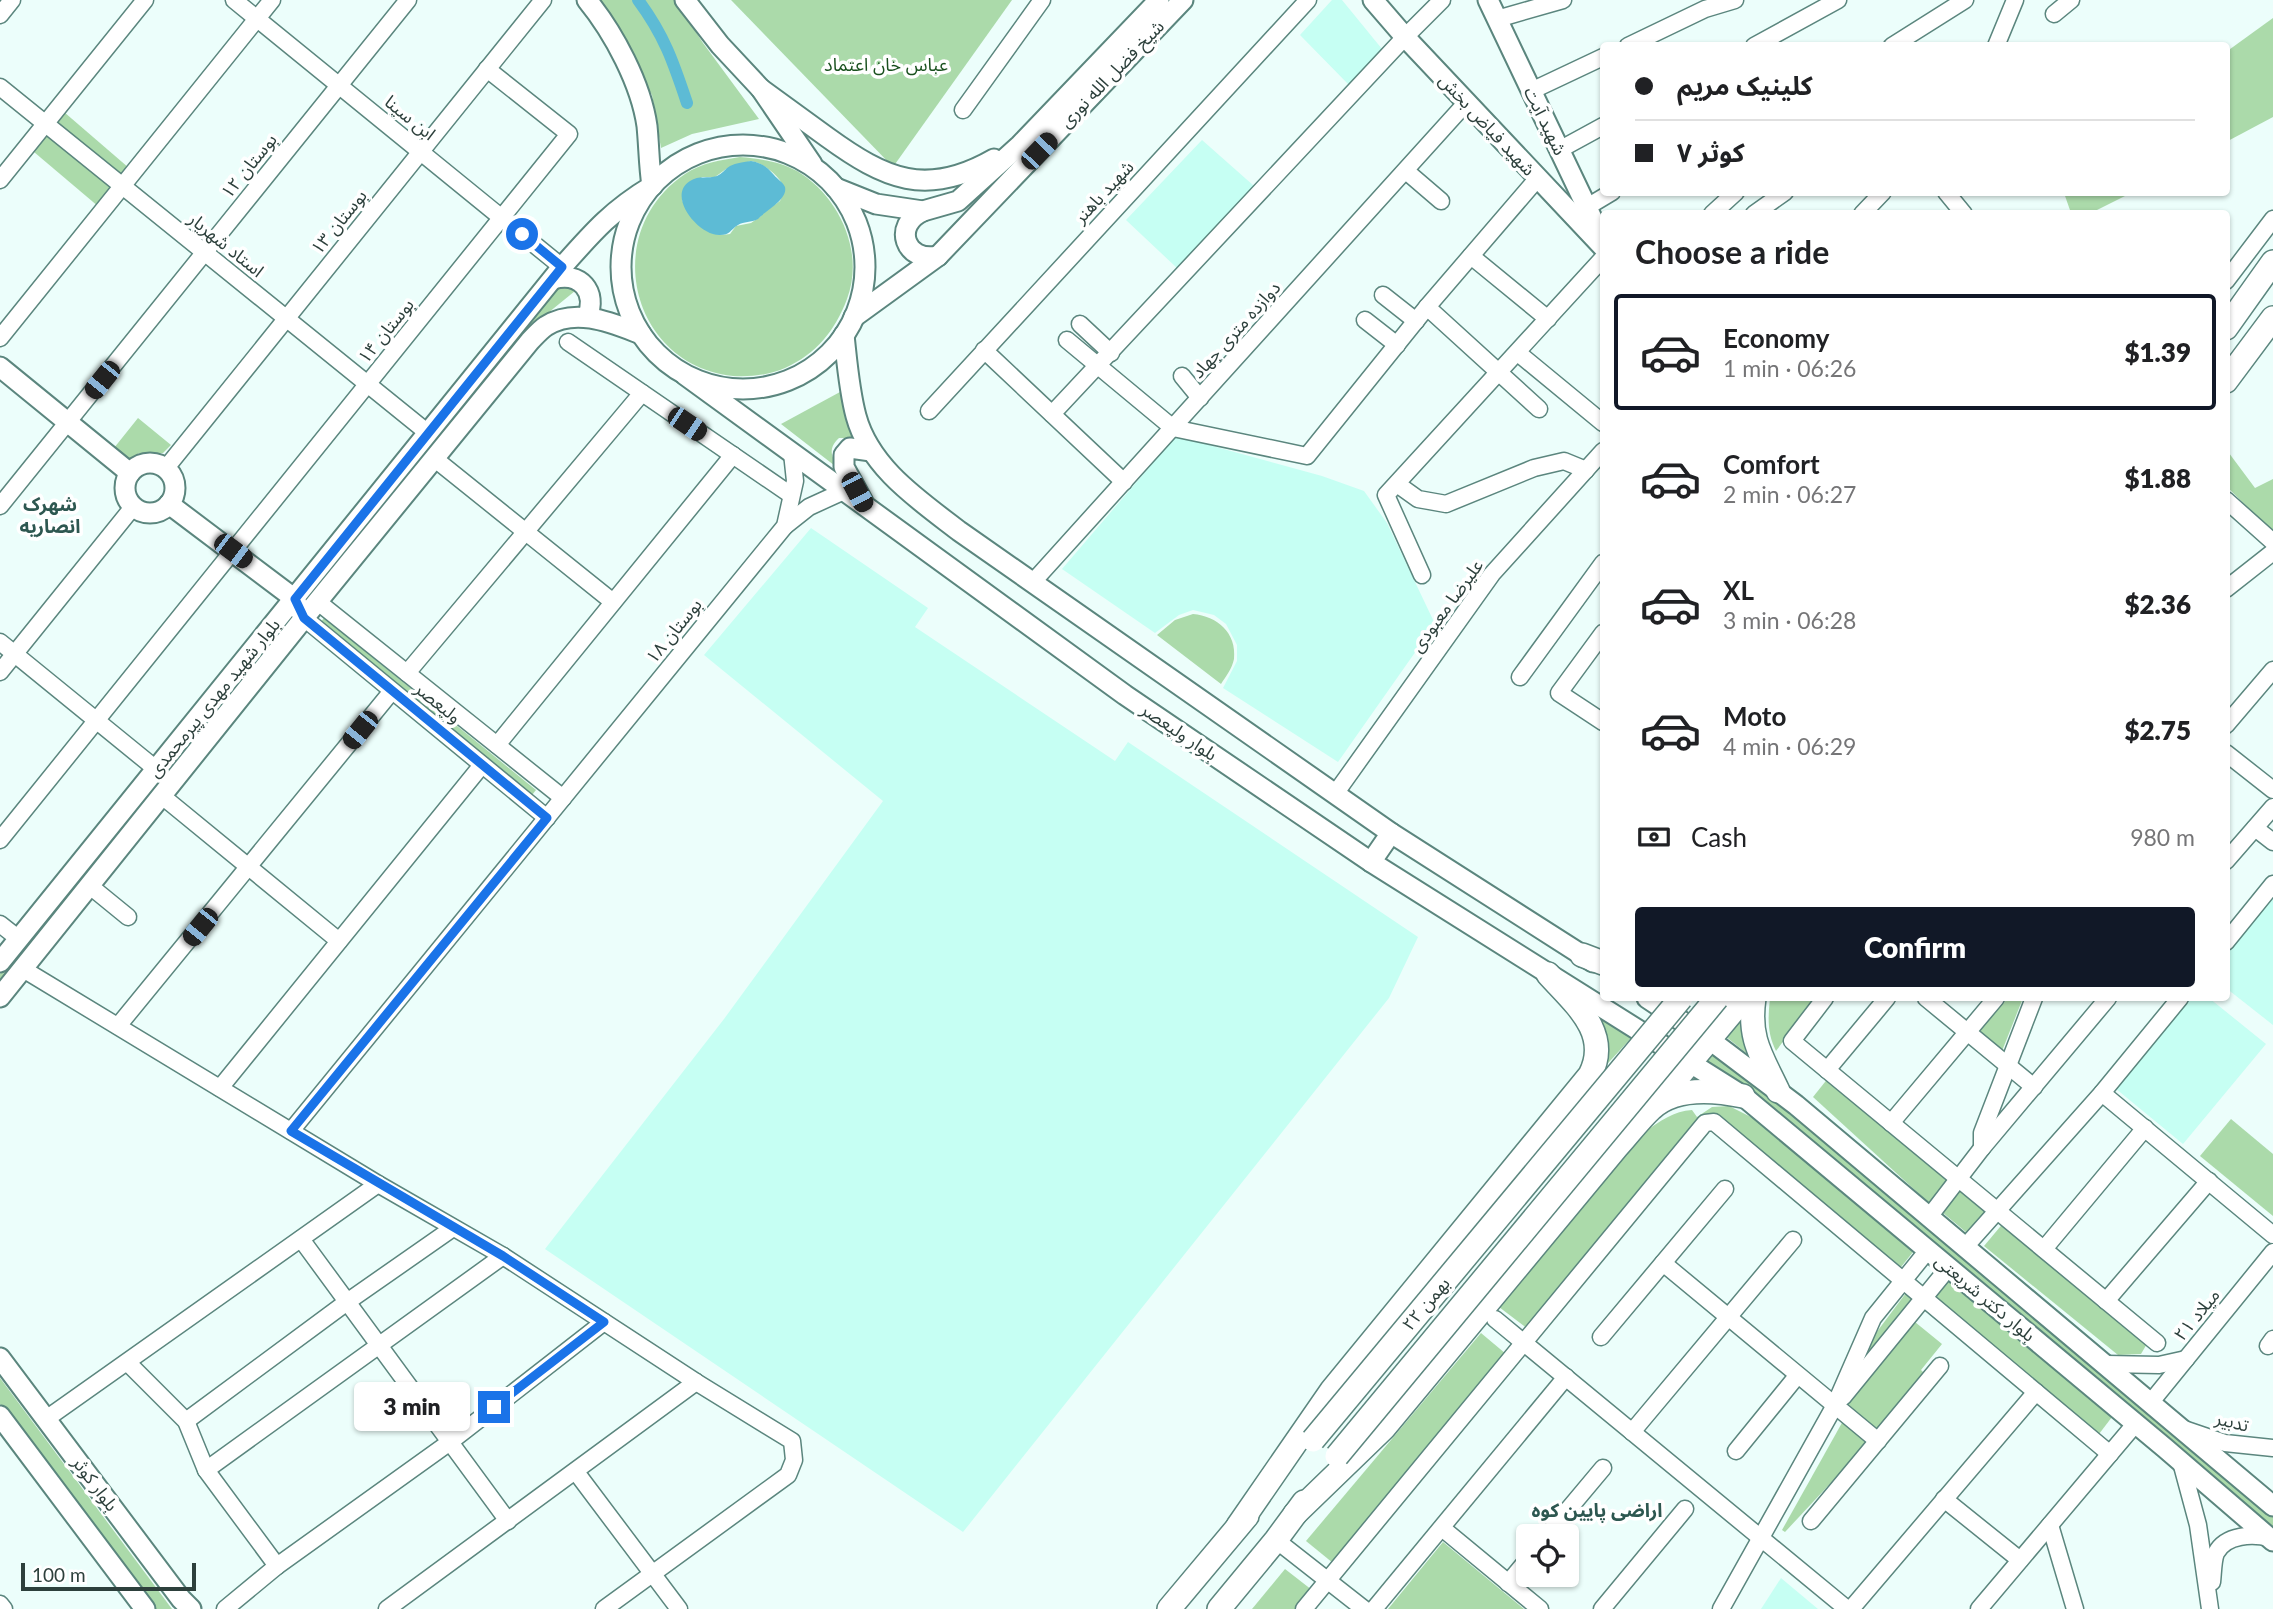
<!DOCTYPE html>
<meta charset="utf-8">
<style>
:root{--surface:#fff;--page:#f2f2f2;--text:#202124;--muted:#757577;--line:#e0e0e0;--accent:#111827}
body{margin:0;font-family:Lato,"Noto Sans Arabic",sans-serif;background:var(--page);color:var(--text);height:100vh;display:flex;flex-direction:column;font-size:26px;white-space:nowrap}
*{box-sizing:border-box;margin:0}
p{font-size:23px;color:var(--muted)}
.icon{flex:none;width:38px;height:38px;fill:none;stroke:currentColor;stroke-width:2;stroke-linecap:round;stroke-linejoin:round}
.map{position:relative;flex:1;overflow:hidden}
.drawer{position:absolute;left:1600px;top:210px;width:630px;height:791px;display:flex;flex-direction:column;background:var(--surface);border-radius:7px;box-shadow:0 2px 5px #0004}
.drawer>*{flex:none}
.hud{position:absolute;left:1600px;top:42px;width:630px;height:154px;border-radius:7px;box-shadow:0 2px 5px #0004;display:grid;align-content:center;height:154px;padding:0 35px;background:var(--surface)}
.controls{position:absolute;left:1516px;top:1524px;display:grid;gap:14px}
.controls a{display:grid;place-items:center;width:63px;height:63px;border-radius:7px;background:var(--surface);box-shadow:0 2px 5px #0004;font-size:35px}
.scale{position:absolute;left:21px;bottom:18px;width:175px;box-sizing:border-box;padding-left:7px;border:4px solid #2d403c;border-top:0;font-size:19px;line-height:24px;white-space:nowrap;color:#2d403c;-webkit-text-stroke:5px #fff;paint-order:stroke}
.end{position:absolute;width:32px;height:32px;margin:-16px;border:9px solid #1a73e8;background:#fff;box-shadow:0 0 0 4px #fff}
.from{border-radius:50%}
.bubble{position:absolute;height:49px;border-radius:7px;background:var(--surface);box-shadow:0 2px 5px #0004;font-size:23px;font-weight:800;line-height:49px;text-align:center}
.car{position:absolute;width:21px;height:42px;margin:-21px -10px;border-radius:9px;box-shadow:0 0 5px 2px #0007;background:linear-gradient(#222 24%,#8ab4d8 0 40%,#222 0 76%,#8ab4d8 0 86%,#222 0)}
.hud b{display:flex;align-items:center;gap:24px;height:66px;font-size:26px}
.hud b+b{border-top:2px solid var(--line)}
.hud i{width:18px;height:18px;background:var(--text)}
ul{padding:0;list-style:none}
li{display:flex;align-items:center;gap:21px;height:116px;margin:0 14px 10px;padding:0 21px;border:4px solid transparent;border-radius:7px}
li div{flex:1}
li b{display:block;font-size:26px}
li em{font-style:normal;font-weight:800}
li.selected{border-color:var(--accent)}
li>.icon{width:63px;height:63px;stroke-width:1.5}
h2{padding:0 35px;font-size:32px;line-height:84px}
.pay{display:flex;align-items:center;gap:18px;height:77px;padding:0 35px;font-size:26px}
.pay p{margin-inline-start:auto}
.action{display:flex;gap:14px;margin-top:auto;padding:14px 35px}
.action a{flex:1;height:80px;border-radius:7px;background:var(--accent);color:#fff;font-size:28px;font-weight:800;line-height:80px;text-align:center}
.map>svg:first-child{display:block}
.built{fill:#c6fff3}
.green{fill:#abdaaa;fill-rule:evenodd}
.water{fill:#5dbbd5}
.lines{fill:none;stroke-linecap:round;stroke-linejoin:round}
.canal{stroke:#5dbbd5;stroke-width:12}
.minor-casing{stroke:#5b867e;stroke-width:19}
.major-casing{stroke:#5b867e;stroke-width:23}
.highway-casing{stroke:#5b867e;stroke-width:26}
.minor{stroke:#fff;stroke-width:16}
.major{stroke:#fff;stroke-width:19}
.highway{stroke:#fff;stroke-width:23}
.highway-bridge-casing{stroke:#5b867e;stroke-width:26;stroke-linecap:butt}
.highway-bridge{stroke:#fff;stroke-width:23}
.route{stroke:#1a73e8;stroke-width:9}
.labels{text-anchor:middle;stroke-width:7;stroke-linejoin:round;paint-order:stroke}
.park-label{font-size:18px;fill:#19511e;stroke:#fff}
.street-label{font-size:18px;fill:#2d403c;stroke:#fff}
.neighbourhood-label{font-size:19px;font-weight:bold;fill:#2d5750;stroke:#fff}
</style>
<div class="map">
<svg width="2273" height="1609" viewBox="0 0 2273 1609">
<rect width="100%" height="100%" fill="#ecfefb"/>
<!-- built -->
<g class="built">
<path d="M 1332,0 L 1342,0 L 1382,49 L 1350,86 L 1300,35 Z"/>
<path d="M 1202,140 L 1254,186 L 1177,268 L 1126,220 Z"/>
<path d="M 1176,436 L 1322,476 L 1364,491 L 1387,523 L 1435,624 L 1338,762 L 1223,688 L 1237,661 L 1237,645 L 1226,624 L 1214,615 L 1193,610 L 1179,615 L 1155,633 L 1062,569 Z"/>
<path d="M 811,528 L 928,608 L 915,627 L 1115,761 L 1128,742 L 1418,937 L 1389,998 L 963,1532 L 545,1249 L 724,1019 L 883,801 L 704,655 Z"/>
<path d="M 2273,898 L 2273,1025 L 2226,988 L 2226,954 Z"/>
<path d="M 2191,998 L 2209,998 L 2266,1044 L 2183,1144 L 2115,1088 Z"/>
<path d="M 1781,1578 L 1818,1609 L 1761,1609 Z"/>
</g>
<!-- green -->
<g class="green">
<path d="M 597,0 L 675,0 L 703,43 L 759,119 L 692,134 L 661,148 L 652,95 Z"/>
<path d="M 731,0 L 1012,0 L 893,167 Z"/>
<path d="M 2273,18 L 2273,117 L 2226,142 L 2226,52 Z"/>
<path d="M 64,112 L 129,168 L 120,180 L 53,125 Z"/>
<path d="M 47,135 L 114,189 L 99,207 L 34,152 Z"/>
<path d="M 740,157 C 760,159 779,161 797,171 C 839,196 865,252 847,299 C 835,331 816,354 785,368 C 769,375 751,377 733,376 C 630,365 599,232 685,174 C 701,163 721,160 740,157 ZM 751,161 C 764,163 782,178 785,190 L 780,201 L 763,213 L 761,216 L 751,223 L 736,226 L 730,234 C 706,239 692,220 682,200 L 702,177 L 715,177 L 726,169 Z"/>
<path d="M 2064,193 L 2064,192 L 2131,193 L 2091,213 L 2071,213 Z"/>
<path d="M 559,287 L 572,287 L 575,291 L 532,326 L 320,585 L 317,583 Z"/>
<path d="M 840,392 L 853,438 L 839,438 C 827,449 832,457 839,469 L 781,424 Z"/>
<path d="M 138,418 L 171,445 L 163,453 L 139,453 L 131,460 L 114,448 Z"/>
<path d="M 2226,449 L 2255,488 L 2273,479 L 2273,532 L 2226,486 Z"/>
<path d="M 1193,614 C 1217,616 1237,633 1234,659 C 1232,669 1226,676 1221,684 L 1157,635 L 1175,620 Z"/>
<path d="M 324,618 L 536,790 L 532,795 L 319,624 Z"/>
<path d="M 279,631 L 282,634 L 0,980 L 0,974 Z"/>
<path d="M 1747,998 L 1755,1060 L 1720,1032 Z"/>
<path d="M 1770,998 L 1816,998 L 1776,1051 C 1767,1033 1768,1018 1770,998 Z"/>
<path d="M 2008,998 L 2023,998 L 2002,1051 L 1979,1031 Z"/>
<path d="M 1586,1006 L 1632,1037 L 1576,1098 L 1597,1068 Z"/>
<path d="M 1710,1050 L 1836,1149 L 2228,1477 L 2273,1517 L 2273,1530 L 1833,1158 L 1703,1058 Z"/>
<path d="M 1829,1077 L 1948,1182 L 1929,1203 L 1813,1097 Z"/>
<path d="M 1729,1106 L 1753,1118 L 1913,1252 L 1901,1267 L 1716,1116 L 1698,1117 L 1699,1120 L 1528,1329 L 1499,1307 L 1646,1131 C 1660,1121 1674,1111 1692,1110 L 1697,1117 L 1712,1107 Z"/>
<path d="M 2231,1119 L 2273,1154 L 2273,1216 L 2200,1156 Z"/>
<path d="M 1959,1190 L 1985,1212 L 1967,1233 L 1942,1212 Z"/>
<path d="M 2005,1221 L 2148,1342 L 2141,1354 L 2118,1355 L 1984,1246 Z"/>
<path d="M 1949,1281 L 2112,1417 L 2099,1434 L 1935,1298 Z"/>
<path d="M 1906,1293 L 1915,1304 L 1853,1379 L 1873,1337 Z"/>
<path d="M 1915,1322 L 1942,1344 L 1921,1370 L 1925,1374 L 1877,1433 L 1846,1407 Z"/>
<path d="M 1481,1333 L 1506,1354 L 1333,1563 L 1306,1541 Z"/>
<path d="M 0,1378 L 172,1609 L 155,1609 L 0,1404 Z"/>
<path d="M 1843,1421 L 1868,1443 L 1785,1532 L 1782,1530 Z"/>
<path d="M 1443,1542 L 1524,1609 L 1388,1609 Z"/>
<path d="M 1285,1569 L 1312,1590 L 1297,1609 L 1252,1609 Z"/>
</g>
<!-- water -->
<path class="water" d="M 751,161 C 762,163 767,167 774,175 C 777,179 783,182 785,187 C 788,200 765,211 758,219 C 751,223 744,221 738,225 C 730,230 730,235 720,235 C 699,236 666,196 690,181 C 699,175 708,179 717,176 C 722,174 725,169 730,166 C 736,163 744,162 751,161 Z"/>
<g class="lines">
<!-- canal -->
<path class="canal" d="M 638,0 C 664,35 673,61 687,103"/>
<!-- minor casing -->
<g class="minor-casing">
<g id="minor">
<path d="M 234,0 L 562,267"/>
<path d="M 2054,14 L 2071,0"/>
<path d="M 0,15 L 12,0"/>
<path d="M 1497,19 L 1563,0"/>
<path d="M 1628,46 L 1705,9 L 1735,0"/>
<path d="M 1754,46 L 1838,0"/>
<path d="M 1892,46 L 1965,0"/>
<path d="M 1996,46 L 2015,0"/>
<path d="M 0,87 L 428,433"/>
<path d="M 1531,91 L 1603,57"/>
<path d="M 963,110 L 1042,0"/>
<path d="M 1559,150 L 1603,126"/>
<path d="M 1406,171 L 1441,201"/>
<path d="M 0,180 L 145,0"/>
<path d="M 1946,192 L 1964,214"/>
<path d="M 1587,207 L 1612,192"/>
<path d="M 1712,214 L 1736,192"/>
<path d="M 1754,214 L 1785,192"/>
<path d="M 1862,214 L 1883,192"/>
<path d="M 1471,256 L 1548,319"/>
<path d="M 2226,281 L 2273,219"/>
<path d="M 1383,295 L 1416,321"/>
<path d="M 1427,307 L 1539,409"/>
<path d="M 1365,320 L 1397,345"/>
<path d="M 1080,324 L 1111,353"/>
<path d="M 0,338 L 272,0"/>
<path d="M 1067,340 L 1173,428 L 1307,456 L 1427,307 L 1537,179"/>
<path d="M 568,342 L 791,495"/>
<path d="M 984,350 L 1124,482"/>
<path d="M 1518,353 L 1603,423"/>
<path d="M 1182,376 L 1200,398"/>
<path d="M 929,411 L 1308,0"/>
<path d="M 1052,414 L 1405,37 L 1442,0"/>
<path d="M 435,459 L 613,602"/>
<path d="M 166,468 L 543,0"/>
<path d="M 1397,484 L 1418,499 L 1446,504 L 1534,468 L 1564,461 L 1586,470"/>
<path d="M 2226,500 L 2273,542"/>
<path d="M 0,506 L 408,0"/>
<path d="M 785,526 L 809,507 L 844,491"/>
<path d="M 1422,575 L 1386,495 L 1603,258"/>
<path d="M 1032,583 L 1466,103"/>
<path d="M 2226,589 L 2273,552"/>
<path d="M 318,602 L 563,798"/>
<path d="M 304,618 L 547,818"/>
<path d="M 1603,633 L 1559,693 L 1603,722"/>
<path d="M 0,642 L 156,769"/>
<path d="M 0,672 L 133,507"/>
<path d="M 407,673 L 642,393"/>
<path d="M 1520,677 L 1603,563"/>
<path d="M 2226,725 L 2273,670"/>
<path d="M 497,745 L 733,455"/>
<path d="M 2226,753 L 2273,790"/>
<path d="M 1335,794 L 1492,574 L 1603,451"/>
<path d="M 162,796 L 339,941"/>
<path d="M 2255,828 L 2273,842"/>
<path d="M 0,840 L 569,134 L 487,69"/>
<path d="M 2226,861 L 2273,807"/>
<path d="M 90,886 L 128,917"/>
<path d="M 0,924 L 19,939"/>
<path d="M 2226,942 L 2273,884"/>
<path d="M 23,969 L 378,1184 L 503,1256 L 696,1382 L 792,1441 L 794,1460 L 788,1475 L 604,1609"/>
<path d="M 1825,998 L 1792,1041 L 2157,1343"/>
<path d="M 1926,998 L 2034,1087"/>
<path d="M 118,1026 L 392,691"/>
<path d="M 1827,1070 L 1887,998"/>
<path d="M 220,1088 L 482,765"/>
<path d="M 2102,1093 L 2273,1235"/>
<path d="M 1891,1123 L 1996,998"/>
<path d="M 291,1131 L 785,526 L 795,481 L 792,453"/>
<path d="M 1982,1148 L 1982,1133 L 2034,998"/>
<path d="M 1929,1217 L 1982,1148 L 2108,998"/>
<path d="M 301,1239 L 508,1521"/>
<path d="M 1965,1247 L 2102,1093 L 2180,998"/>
<path d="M 2044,1249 L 2145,1128"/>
<path d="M 1663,1263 L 1878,1441"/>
<path d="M 2106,1301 L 2209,1181"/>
<path d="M 1495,1319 L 1847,1609"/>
<path d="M 1601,1337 L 1725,1189"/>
<path d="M 2268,1346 L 2273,1339"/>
<path d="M 128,1363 L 186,1421 L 206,1470 L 277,1566"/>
<path d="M 2106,1364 L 2159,1365 L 2186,1359"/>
<path d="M 1843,1397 L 1949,1267"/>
<path d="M 2151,1402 L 2273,1252"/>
<path d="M 46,1419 L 378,1184"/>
<path d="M 186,1421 L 347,1302 L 453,1228"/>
<path d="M 2184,1429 L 2225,1443 L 2273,1448"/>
<path d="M 1632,1432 L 1793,1240"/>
<path d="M 1736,1451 L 1797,1376"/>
<path d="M 2181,1462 L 2198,1525 L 2210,1609"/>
<path d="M 206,1470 L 503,1256"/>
<path d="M 576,1472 L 679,1609"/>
<path d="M 1944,1499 L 2020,1560"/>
<path d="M 1811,1521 L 1940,1366"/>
<path d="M 2050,1525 L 2075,1609"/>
<path d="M 1442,1528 L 1540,1609"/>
<path d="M 1546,1536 L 1603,1468"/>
<path d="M 1276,1540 L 1364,1609"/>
<path d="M 2212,1582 C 2213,1574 2213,1560 2216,1553 C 2226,1534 2253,1534 2270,1538"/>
<path d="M 1508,1583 L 1528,1559"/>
<path d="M 0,1604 L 4,1609"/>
<path d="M 225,1609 L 277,1566 L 450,1442 L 604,1322"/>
<path d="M 387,1609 L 696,1382"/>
<path d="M 1304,1609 L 1705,1123 L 1714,1122 L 2110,1454"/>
<path d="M 1374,1609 L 1566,1377"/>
<path d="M 1602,1609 L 1685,1509"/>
<path d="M 1721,1609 L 1834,1407 L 1873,1318 L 1928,1250"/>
<path d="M 1851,1609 L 2036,1392"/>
<path d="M 1979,1609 L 2136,1423"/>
</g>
</g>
<!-- major casing -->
<g class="major-casing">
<g id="major">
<path d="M 685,0 L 720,45 L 761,89 L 812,164"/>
<path d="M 1373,0 L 1405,37 L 1603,247"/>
<path d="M 1488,0 L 1601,237"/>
<path d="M 761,89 C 783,105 805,121 827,137 C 885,179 926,198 994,159"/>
<circle cx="743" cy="267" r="122"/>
<path d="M 836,188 L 876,204 L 923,211 L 958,201 L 1020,145 L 1159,0"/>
<path d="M 923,211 C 892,225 905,263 938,256"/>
<path d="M 553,279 C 580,271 598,292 587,317"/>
<path d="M 854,317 L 938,256 L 1183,0"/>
<path d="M 844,335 C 847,362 849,390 856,416 C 870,468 919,500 959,531 L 1391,833 L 1593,962"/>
<path d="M 0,367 L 130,473"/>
<path d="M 685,375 L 1125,695 L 1371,862 L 1743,1096 L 2165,1448 L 2273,1541"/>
<circle cx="150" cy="488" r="25"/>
<path d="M 863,502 L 844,467 L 844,455 L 850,448 L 871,451"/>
<path d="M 169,504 L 295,599 L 300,611"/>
<path d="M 1371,862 L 1391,833"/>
<path d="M 0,962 L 562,267 C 593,232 612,210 652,186 C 649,166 649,146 647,126 C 641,84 614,33 587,0"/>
<path d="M 0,997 L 304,618 L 530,341 C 535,336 540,330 546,326 C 576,307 612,323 641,334"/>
<path d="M 1647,998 L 1710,1040 L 1796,1105 L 2273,1506"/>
<path d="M 0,1358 L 181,1599 L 191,1609"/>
<path d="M 0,1416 L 145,1609"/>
</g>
</g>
<!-- highway casing -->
<g class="highway-casing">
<g id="highway">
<path d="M 2226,328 L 2273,262"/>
<path d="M 2226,381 L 2273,318"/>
<path d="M 1582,955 L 1603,963"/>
<path d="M 1754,998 C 1748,1038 1761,1055 1778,1091"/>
<path d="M 1658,1101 L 1744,998"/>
<path d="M 1295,1514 L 1384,1428 L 1617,1147 C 1629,1134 1639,1120 1651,1109 C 1675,1086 1714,1090 1743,1096"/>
<path d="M 1238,1526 L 1332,1390 L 1590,1075 C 1612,1033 1574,1003 1548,974"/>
<path d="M 1169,1609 L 1247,1516"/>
<path d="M 1219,1609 L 1276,1540 L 1304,1502"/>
</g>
</g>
<!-- minor -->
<use href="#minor" class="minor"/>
<!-- major -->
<use href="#major" class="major"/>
<!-- highway -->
<use href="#highway" class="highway"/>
<!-- highway-bridge casing -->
<g class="highway-bridge-casing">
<g id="highway-bridge">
<path d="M 1313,1440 L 1681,998"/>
<path d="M 1337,1456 L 1717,998"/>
</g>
</g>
<!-- highway-bridge -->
<use href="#highway-bridge" class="highway-bridge"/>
</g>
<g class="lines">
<!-- route -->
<path class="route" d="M 494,1407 L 604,1322 L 503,1256 L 291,1131 L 547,818 L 304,618 L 295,599 L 562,267 L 522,234"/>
</g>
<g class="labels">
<!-- park labels -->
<g class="park-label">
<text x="886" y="71">عباس خان اعتماد</text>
</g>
<!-- street labels -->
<g class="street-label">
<text transform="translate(1112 74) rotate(-46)" y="6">شیخ فضل الله نوری</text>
<text transform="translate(410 118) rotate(39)" y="6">ابن سینا</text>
<text transform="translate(1545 121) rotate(64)" y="6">شهید آیت</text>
<text transform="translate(1487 125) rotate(47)" y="6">شهید فیاض بخش</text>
<text transform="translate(249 166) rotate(-51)" y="6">بوستان ۱۲</text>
<text transform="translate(1104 192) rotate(-47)" y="6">شهید باهنر</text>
<text transform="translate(339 222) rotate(-51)" y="6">بوستان ۱۳</text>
<text transform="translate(226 245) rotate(39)" y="6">استاد شهریار</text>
<text transform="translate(1236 330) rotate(-48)" y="6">دوازده متری جهاد</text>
<text transform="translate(386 331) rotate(-51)" y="6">بوستان ۱۴</text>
<text transform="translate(1447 606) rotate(-54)" y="6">علیرضا معبودی</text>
<text transform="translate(674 631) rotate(-51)" y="6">بوستان ۱۸</text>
<text transform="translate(214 698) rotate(-51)" y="6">بلوار شهید مهدی پیرمحمدی</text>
<text transform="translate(438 703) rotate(39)" y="6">ولیعصر</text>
<text transform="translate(1179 732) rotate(34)" y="6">بلوار ولیعصر</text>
<text transform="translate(1985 1298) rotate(40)" y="6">بلوار دکتر شریعتی</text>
<text transform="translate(1426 1304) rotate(-50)" y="6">۲۲ بهمن</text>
<text transform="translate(2197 1315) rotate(-51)" y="6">میلاد ۲۱</text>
<text transform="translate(2232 1422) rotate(14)" y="6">تدبیر</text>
<text transform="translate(95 1484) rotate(53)" y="6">بلوار کوثر</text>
</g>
<!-- neighbourhood labels -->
<g class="neighbourhood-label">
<text x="50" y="511">شهرک<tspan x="50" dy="22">انصاریه</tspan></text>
<text x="1597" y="1517">اراضی پایین کوه</text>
</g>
</g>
</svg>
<div class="controls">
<a><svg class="icon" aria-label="locate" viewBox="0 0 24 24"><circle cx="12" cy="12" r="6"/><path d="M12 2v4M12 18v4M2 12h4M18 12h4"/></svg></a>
</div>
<div class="scale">100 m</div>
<i class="end from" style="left:522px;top:234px"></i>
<i class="end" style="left:494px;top:1407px"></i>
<div class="bubble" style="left:354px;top:1382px;width:116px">3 min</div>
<i class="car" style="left:1039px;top:151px;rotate:44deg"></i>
<i class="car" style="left:102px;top:380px;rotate:219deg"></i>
<i class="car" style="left:687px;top:424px;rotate:124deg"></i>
<i class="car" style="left:857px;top:492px;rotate:152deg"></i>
<i class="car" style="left:233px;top:551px;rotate:127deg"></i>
<i class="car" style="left:360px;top:730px;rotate:219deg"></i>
<i class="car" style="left:200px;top:927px;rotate:219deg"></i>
<div class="hud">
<b><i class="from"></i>کلینیک مریم</b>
<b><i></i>کوثر ۷</b>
</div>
<section class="drawer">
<h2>Choose a ride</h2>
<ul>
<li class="selected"><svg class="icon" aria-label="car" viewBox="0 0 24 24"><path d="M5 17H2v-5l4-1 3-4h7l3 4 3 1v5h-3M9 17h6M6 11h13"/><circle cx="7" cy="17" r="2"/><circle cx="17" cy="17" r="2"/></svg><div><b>Economy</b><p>1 min · 06:26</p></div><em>$1.39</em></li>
<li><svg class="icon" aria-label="car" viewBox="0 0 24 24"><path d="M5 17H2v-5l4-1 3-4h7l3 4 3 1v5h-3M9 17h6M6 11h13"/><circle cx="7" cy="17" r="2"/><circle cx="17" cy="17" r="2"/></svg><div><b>Comfort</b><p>2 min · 06:27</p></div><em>$1.88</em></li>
<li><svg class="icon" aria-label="car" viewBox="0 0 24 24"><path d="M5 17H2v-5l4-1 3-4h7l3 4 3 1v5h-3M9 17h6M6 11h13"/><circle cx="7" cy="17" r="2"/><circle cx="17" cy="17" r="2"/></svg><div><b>XL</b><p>3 min · 06:28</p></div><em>$2.36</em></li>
<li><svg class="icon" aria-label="car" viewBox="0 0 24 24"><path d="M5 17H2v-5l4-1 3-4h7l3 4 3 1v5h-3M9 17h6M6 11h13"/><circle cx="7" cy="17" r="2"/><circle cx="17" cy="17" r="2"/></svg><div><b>Moto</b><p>4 min · 06:29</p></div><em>$2.75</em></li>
</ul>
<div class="pay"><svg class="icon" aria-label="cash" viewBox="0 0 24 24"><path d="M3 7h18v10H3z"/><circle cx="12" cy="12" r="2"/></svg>Cash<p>980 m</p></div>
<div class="action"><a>Confirm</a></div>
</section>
</div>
